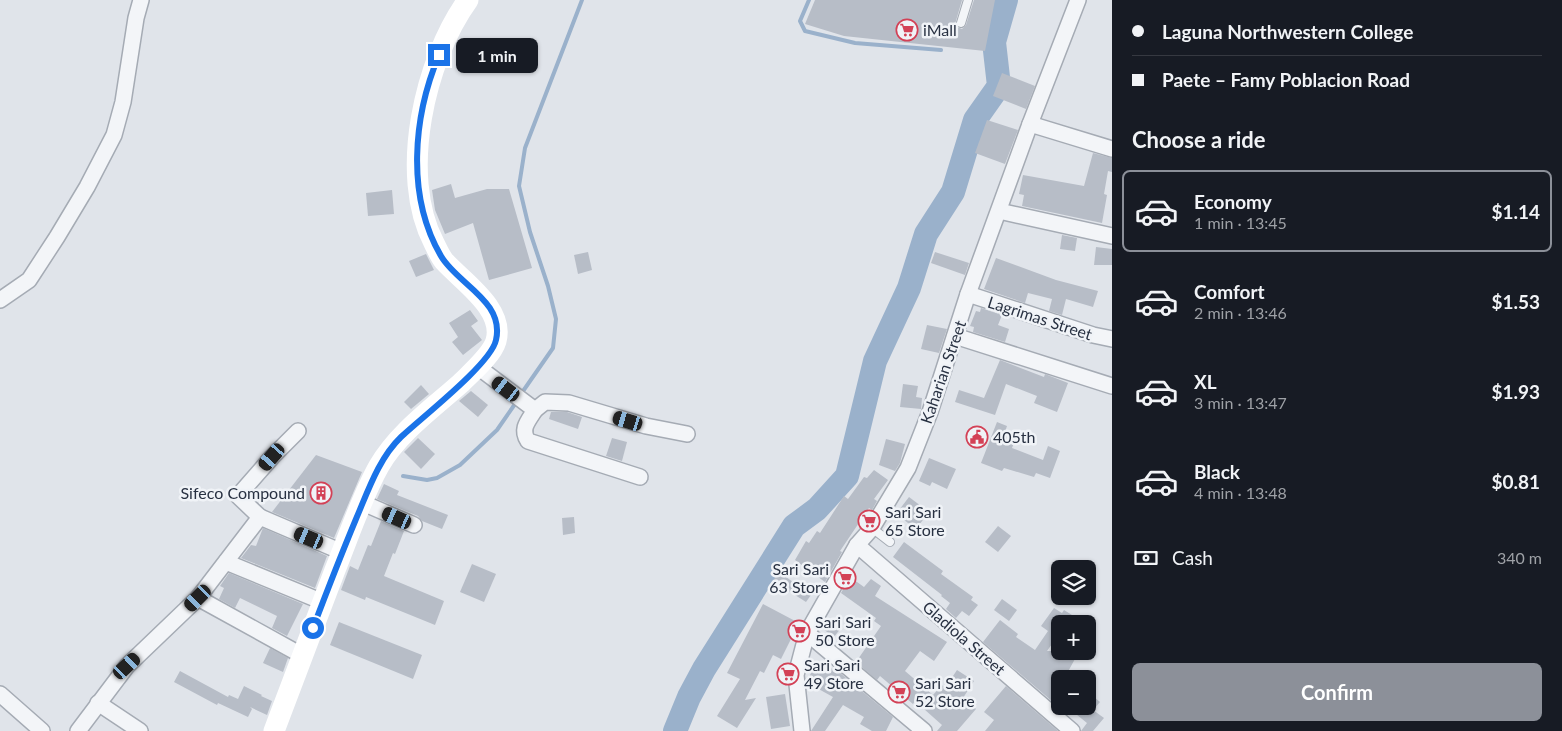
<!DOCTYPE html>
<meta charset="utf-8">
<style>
:root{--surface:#171b24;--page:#242831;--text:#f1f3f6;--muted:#9ea1a6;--line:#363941;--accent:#8c9099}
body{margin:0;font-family:Lato,sans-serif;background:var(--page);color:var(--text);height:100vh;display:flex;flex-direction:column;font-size:19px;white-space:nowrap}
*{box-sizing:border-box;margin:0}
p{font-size:16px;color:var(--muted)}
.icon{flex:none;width:28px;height:28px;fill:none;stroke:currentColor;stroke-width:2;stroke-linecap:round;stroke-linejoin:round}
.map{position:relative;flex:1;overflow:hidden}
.drawer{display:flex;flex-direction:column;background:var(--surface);width:450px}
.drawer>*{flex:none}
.guide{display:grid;align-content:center;height:110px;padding:0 20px;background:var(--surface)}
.buttons{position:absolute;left:1051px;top:560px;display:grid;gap:10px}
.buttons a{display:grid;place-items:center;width:45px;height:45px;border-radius:8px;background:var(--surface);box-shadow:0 1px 4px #0004;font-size:25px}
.end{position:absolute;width:22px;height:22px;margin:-11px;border:6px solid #1a73e8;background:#fff;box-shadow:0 0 0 2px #fff}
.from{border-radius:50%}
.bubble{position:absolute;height:35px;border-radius:8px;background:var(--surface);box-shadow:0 1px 4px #0004;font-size:16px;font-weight:700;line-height:35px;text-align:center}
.car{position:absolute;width:15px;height:30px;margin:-15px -8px;border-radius:6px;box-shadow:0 0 4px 1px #0007;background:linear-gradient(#222 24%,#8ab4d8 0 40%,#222 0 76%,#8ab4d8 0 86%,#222 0)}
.guide b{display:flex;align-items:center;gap:18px;height:48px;font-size:19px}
.guide b+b{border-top:1px solid var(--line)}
.guide i{width:12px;height:12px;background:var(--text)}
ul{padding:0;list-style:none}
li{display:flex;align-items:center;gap:15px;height:82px;margin:0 10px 8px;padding:0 10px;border:2px solid transparent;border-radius:8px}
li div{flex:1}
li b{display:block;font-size:19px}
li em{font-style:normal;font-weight:700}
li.current{border-color:var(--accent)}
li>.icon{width:45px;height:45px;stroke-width:1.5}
h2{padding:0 20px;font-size:22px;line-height:60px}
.pay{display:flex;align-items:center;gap:12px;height:55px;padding:0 20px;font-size:19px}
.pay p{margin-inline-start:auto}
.action{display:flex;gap:10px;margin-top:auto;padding:10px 20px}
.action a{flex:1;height:58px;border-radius:8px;background:var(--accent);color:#fff;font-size:20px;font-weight:700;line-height:58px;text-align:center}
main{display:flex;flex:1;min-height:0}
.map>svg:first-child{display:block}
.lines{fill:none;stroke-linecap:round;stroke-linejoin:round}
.stream{stroke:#9ab1cb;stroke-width:4}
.river{stroke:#9ab1cb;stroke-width:24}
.building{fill:#b7bdc7}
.service-casing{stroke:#a5abb4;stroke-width:10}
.minor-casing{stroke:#a5abb4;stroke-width:18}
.service{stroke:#f3f5f8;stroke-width:8}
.minor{stroke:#f3f5f8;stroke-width:15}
.secondary{stroke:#fff;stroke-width:21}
.route{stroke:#1a73e8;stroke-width:6}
.labels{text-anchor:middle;stroke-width:5;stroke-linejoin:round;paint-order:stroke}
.poi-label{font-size:16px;fill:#283142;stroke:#f0f3f7;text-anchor:start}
.street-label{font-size:16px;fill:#283142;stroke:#f0f3f7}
</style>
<main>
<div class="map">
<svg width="1112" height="731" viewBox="0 0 1112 731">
<rect width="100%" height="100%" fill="#e0e4ea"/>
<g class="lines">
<!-- stream -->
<g class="stream">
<path d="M 809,0 L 800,21 L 805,31 L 855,43 L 941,50"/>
<path d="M 521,394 L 553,348 L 556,319 L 548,286 L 530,232 L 519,186 L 525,148 L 582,0"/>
<path d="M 403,476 L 427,480 L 437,478 L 460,465 L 497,430 L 515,404"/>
</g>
<!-- river -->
<path class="river" d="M 675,731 L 689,697 L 704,669 L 794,526 L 817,509 L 847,476 L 875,361 L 909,288 L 926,234 L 953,192 L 975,120 L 999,86 L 994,42 L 1006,0"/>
</g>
<!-- building -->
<g class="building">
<path d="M 815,0 L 962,0 L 955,24 L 957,27 L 962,29 L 966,25 L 974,0 L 995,0 L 985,51 L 844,36 L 805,24 Z"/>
<path d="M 1002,73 L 1035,86 L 1026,109 L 993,96 Z"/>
<path d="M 987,120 L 1018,130 L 1005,164 L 975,153 Z"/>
<path d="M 1093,153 L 1112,158 L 1112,172 L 1108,171 L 1104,194 L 1107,195 L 1102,223 L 1022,206 L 1024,195 L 1019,194 L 1023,175 L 1084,186 Z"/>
<path d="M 451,184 L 455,198 L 487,189 L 509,189 L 532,268 L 489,280 L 473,223 L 445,234 L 435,210 L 432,190 Z"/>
<path d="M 392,190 L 394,214 L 368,216 L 366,193 Z"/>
<path d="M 1062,235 L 1077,238 L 1075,251 L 1060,249 Z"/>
<path d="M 1096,247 L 1112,249 L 1112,265 L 1094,265 Z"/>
<path d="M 588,252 L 592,270 L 578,274 L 574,255 Z"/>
<path d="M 935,252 L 969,263 L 965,275 L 931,263 Z"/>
<path d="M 426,254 L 434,270 L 416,277 L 409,261 Z"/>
<path d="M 996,258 L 1056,280 L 1098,291 L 1093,307 L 1066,299 L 1062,315 L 1049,311 L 1052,299 L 1028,293 L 1025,303 L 984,289 Z"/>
<path d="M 981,308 L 1002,315 L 998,325 L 1009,329 L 1005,342 L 973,332 L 974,327 L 970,326 L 976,311 L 980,312 Z"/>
<path d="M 470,310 L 478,321 L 471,326 L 482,340 L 463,355 L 452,342 L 458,337 L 449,323 Z"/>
<path d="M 927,325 L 947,329 L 939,353 L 921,349 Z"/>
<path d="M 1000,360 L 1044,377 L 1045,374 L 1068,383 L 1057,412 L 1034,403 L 1037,396 L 1006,384 L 995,415 L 955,402 L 959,390 L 984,398 Z"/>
<path d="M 903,384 L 918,386 L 916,397 L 922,398 L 921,409 L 900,407 Z"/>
<path d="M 421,385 L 429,394 L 411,409 L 404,402 Z"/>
<path d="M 471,391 L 488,405 L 478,417 L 459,401 Z"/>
<path d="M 551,412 L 567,412 L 582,417 L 578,429 L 549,419 Z"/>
<path d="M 997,422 L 1007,426 L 1004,435 L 1015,440 L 1012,448 L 1043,460 L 1048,446 L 1060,451 L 1050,478 L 1036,473 L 1034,477 L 1004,468 L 1002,471 L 981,463 Z"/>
<path d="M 418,438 L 435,454 L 421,469 L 404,452 Z"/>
<path d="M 612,438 L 627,442 L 622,461 L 606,456 Z"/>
<path d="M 886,439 L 905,444 L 900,463 L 895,471 L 879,465 Z"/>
<path d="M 316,455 L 362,472 L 334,538 L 272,512 Z"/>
<path d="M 929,458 L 956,469 L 947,489 L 932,482 L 930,486 L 919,481 Z"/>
<path d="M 874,470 L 888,480 L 874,499 L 877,501 L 872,510 L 869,508 L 840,551 L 842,552 L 825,582 L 795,560 L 806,541 L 809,543 L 817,531 L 820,533 L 844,496 L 848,499 L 864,477 L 867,478 Z"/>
<path d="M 384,484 L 399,491 L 397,495 L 448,515 L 442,529 L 422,521 L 418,516 L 377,499 Z"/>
<path d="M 909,497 L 929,512 L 916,529 L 896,514 Z"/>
<path d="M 574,517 L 575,533 L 563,535 L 562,518 Z"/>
<path d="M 381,521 L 404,531 L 395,554 L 393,553 L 384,576 L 444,601 L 435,625 L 366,597 L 365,600 L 341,590 L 350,566 L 358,570 L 368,545 L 371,546 Z"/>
<path d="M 998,526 L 1011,536 L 998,552 L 985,542 Z"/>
<path d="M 263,528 L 327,556 L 315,588 L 241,558 L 251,545 L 256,546 Z"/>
<path d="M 904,542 L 943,571 L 941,574 L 973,597 L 971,600 L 978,605 L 969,616 L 962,611 L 956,618 L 946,609 L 950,603 L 941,596 L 942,595 L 893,557 Z"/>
<path d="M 472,564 L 496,574 L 484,602 L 460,592 Z"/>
<path d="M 779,572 L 811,595 L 806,602 L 773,581 Z"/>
<path d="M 229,573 L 303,604 L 287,636 L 272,628 L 277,616 L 240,598 L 235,608 L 219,599 L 224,588 L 220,586 Z"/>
<path d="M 850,577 L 864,587 L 871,579 L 881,586 L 875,596 L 947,642 L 934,661 L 920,651 L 905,671 L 933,695 L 942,685 L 945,688 L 957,670 L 974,681 L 963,698 L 976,709 L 957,731 L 937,731 L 942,725 L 915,701 L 913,704 L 880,676 L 877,680 L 856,662 L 881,626 L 874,621 L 876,618 L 841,593 Z"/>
<path d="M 1002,599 L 1017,610 L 1009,621 L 994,610 Z"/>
<path d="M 763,604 L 799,623 L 781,659 L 773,655 L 764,673 L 760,671 L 745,700 L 756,698 L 737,728 L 717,716 L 740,679 L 727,673 Z"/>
<path d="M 1054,608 L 1062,613 L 1064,610 L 1072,615 L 1069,619 L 1077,624 L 1060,624 L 1060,639 L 1057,637 L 1047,651 L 1066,651 L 1076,657 L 1064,679 L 1060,679 L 1060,702 L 1055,698 L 1053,702 L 983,642 L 1000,620 L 1018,634 L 1016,637 L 1035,650 L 1048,631 L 1041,626 Z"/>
<path d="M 830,620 L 841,628 L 834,637 L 823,629 Z"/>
<path d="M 339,622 L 422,655 L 413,679 L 330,645 Z"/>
<path d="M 270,648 L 288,658 L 283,672 L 263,663 Z"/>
<path d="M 818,661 L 840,673 L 893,717 L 886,731 L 872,731 L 860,724 L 864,717 L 843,705 L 825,731 L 811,731 L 833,697 L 806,682 Z"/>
<path d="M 180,671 L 228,697 L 229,695 L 238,699 L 244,686 L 262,695 L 261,696 L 272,701 L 267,715 L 250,707 L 252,709 L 248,717 L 218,703 L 217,705 L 174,682 Z"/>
<path d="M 1006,686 L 1058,731 L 985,731 L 994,720 L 984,712 Z"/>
<path d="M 1088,692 L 1100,702 L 1093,710 L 1104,718 L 1093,731 L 1081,731 L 1087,723 L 1066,706 L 1088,706 Z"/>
<path d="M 785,694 L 790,726 L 771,729 L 766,697 Z"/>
</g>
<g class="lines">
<!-- service casing -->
<g class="service-casing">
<g id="service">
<path d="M 961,23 L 968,0"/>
<path d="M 872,528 L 890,542"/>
</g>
</g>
<!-- minor casing -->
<g class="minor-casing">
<g id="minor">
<path d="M 1030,124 L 1112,149"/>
<path d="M 999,211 L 1112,236"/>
<path d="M 968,294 L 1093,335 L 1112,339"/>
<path d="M 0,300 L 29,280 L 57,237 L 87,187 L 114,135 L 123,102 L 136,18 L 141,0"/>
<path d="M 955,336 L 1112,386"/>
<path d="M 478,367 L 535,410 L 545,402 L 569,403 L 646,426 L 687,434"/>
<path d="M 535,410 C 528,421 520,429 528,441 L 640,477"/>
<path d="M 363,503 L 414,525"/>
<path d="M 260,517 L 342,552"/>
<path d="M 857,545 L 1072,731"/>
<path d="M 226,562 L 323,602"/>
<path d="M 198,598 L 303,656"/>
<path d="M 807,633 L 924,731"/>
<path d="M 0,694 L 42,731"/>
<path d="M 98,703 L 140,731"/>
<path d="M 78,731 L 127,666 L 198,598 L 260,517 L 238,496 L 272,457 L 298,431"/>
<path d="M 802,731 L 796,675 L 807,633 L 857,545 L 872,528 L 908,468 L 930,412 L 968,294 L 1030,124 L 1078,0"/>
</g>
</g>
<!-- service -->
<use href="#service" class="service"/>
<!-- minor -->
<use href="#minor" class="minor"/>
<!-- secondary -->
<path class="secondary" d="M 274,731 C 294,677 315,624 335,570 C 348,538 362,496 379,466 C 398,433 433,408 461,383 C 471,373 492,355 496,341 C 505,309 463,282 444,261 C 440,256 437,249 434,243 C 398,175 425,59 468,0"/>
</g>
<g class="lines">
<!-- route -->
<path class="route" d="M 313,628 C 327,591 341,555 356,519 C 368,491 379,458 401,437 C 421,418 491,364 496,340 C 505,301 457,284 441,256 C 406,196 413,117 439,55"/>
</g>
<!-- icons -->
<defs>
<g id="supermarket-ring" transform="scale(1.125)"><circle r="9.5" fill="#f0f3f7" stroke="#d34156" stroke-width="1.5"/><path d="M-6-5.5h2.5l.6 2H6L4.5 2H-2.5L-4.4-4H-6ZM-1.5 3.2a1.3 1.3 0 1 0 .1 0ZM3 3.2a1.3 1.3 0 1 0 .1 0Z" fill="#d34156"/></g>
<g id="civic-ring" transform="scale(1.125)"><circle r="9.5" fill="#f0f3f7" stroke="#d34156" stroke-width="1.5"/><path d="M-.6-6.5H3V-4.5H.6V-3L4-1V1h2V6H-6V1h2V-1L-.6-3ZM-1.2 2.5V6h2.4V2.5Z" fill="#d34156"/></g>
<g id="building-ring" transform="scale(1.125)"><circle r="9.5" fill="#f0f3f7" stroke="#d34156" stroke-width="1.5"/><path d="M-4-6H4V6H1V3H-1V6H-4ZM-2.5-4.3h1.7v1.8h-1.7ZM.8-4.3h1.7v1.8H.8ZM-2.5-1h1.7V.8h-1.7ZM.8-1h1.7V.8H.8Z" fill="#d34156"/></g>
</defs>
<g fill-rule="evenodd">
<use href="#supermarket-ring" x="907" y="30"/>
<use href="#civic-ring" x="977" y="437"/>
<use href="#building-ring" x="321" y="493"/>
<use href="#supermarket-ring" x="869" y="521"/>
<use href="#supermarket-ring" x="845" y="578"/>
<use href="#supermarket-ring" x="799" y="631"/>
<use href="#supermarket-ring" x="788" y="674"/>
<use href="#supermarket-ring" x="899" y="692"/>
</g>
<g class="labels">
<!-- poi labels -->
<g class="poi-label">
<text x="923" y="36">iMall</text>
<text x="993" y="443">405th</text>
<text x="305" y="499" text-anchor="end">Sifeco Compound</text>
<text x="885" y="518">Sari Sari<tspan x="885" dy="18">65 Store</tspan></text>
<text x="829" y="575" text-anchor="end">Sari Sari<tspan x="829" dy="18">63 Store</tspan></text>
<text x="815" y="628">Sari Sari<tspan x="815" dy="18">50 Store</tspan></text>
<text x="804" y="671">Sari Sari<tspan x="804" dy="18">49 Store</tspan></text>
<text x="915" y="689">Sari Sari<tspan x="915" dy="18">52 Store</tspan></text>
</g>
<!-- street labels -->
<g class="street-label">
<text transform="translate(1040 318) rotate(18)" y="6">Lagrimas Street</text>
<text transform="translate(943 372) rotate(-71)" y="6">Kaharian Street</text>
<text transform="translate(964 638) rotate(41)" y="6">Gladiola Street</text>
</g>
</g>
</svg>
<div class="buttons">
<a><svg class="icon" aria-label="layers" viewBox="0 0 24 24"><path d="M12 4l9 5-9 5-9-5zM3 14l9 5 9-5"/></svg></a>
<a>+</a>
<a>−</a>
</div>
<i class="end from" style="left:313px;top:628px"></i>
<i class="end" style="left:439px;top:55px"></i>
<div class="bubble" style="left:456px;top:38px;width:82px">1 min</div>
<i class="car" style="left:506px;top:389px;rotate:307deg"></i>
<i class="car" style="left:628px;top:421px;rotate:287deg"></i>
<i class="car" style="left:272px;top:457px;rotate:221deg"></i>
<i class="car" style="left:397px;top:518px;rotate:294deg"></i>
<i class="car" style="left:309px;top:538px;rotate:293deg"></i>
<i class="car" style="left:198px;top:598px;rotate:225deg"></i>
<i class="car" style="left:127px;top:666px;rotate:47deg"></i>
</div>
<section class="drawer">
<div class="guide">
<b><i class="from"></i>Laguna Northwestern College</b>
<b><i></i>Paete – Famy Poblacion Road</b>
</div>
<h2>Choose a ride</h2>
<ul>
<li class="current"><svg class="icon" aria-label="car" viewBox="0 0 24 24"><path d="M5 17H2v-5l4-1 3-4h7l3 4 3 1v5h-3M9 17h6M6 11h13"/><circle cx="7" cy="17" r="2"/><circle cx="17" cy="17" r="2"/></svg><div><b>Economy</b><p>1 min · 13:45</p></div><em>$1.14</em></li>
<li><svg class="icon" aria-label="car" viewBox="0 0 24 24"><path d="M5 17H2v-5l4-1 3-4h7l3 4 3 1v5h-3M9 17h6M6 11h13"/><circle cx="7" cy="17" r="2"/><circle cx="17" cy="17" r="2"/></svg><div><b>Comfort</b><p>2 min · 13:46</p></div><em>$1.53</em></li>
<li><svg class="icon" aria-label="car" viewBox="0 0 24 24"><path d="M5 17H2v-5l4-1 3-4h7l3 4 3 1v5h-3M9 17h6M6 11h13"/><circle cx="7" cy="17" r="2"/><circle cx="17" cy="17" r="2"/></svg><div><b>XL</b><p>3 min · 13:47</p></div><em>$1.93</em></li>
<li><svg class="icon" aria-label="car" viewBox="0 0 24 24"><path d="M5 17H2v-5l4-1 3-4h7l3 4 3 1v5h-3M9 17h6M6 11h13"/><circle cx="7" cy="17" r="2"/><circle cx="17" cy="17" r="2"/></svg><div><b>Black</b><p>4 min · 13:48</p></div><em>$0.81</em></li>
</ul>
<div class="pay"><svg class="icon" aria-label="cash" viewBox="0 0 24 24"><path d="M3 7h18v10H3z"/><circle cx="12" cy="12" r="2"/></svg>Cash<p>340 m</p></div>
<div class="action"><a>Confirm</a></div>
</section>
</main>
